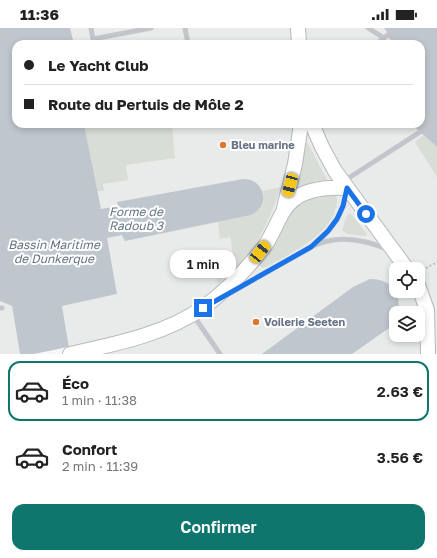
<!DOCTYPE html>
<html lang="fr">
<meta charset="utf-8">
<style>
:root{--surface:#fff;--page:#f2f2f2;--text:#222;--muted:#767676;--line:#e0e0e0;--accent:#0f766e}
body{margin:0;font-family:"Golos Text",sans-serif;background:var(--page);color:var(--text);height:100vh;display:flex;flex-direction:column;font-size:15px;white-space:nowrap}
*{box-sizing:border-box;margin:0}
p{font-size:13px;color:var(--muted)}
.icon{flex:none;width:22px;height:22px;fill:none;stroke:currentColor;stroke-width:2;stroke-linecap:round;stroke-linejoin:round}
.map{position:relative;height:326px;overflow:hidden}
.panel{display:flex;flex-direction:column;background:var(--surface);flex:1}
.panel>*{flex:none}
.top-card{position:absolute;left:12px;top:12px;width:413px;height:88px;border-radius:12px;box-shadow:0 2px 6px #0003;display:grid;align-content:center;height:88px;padding:0 12px;background:var(--surface)}
.buttons{position:absolute;left:389px;top:234px;display:grid;gap:8px}
.buttons a{display:grid;place-items:center;width:36px;height:36px;border-radius:8px;background:var(--surface);box-shadow:0 2px 6px #0003;font-size:20px}
.end{position:absolute;width:18px;height:18px;margin:-9px;border:5px solid #1a73e8;background:#fff;box-shadow:0 0 0 2px #fff}
.from{border-radius:50%}
.bubble{position:absolute;height:28px;border-radius:12px;background:var(--surface);box-shadow:0 2px 6px #0003;font-size:13px;font-weight:600;line-height:28px;text-align:center}
.car{position:absolute;width:12px;height:24px;margin:-12px -6px;border-radius:5px;box-shadow:0 0 3px 1px #0007;background:linear-gradient(#f5c518 24%,#345 0 40%,#f5c518 0 76%,#345 0 86%,#f5c518 0)}
.top-card b{display:flex;align-items:center;gap:14px;height:38px;font-size:15px}
.top-card b+b{border-top:1px solid var(--line)}
.top-card i{width:10px;height:10px;background:var(--text)}
ul{padding:7px 0 0;list-style:none}
li{display:flex;align-items:center;gap:12px;height:60px;margin:0 8px 6px;padding:0 4px;border:2px solid transparent;border-radius:12px}
li div{flex:1}
li b{display:block;font-size:15px}
li em{font-style:normal;font-weight:600}
li.active{border-color:var(--accent)}
li>.icon{width:36px;height:36px;stroke-width:1.5}
.action{display:flex;gap:8px;margin-top:auto;padding:8px 12px}
.action a{flex:1;height:46px;border-radius:12px;background:var(--accent);color:#fff;font-size:16px;font-weight:600;line-height:46px;text-align:center}
.status{display:flex;justify-content:space-between;align-items:center;height:28px;padding:0 20px;background:var(--surface);direction:ltr}
.status svg{height:11px;fill:currentColor}
.map>svg:first-child{display:block}
.built{fill:#e9eaea;fill-rule:evenodd}
.green{fill:#d8ded6}
.water{fill:#bfc6cd}
.pier{fill:#f8f9f7}
.lines{fill:none;stroke-linecap:round;stroke-linejoin:round}
.secondary-casing{stroke:#b5b9bf;stroke-width:16}
.path{stroke:#bdbfc2;stroke-width:2;stroke-dasharray:2 2;stroke-linecap:butt}
.lane{stroke:#c3c5ca;stroke-width:5}
.secondary{stroke:#fff;stroke-width:14}
.route{stroke:#1a73e8;stroke-width:5}
.poi-dot{fill:#dd7632;stroke:#fff;stroke-width:1.5}
.labels{text-anchor:middle;stroke-width:4;stroke-linejoin:round;paint-order:stroke}
.poi-label{font-size:11px;font-weight:bold;fill:#697486;stroke:#fff;text-anchor:start}
.water-label{font-size:12px;font-style:italic;fill:#657582;stroke:#fff}
</style>
<div class="status"><b>11:36</b><svg viewBox="0 0 49 12"><path d="M0 12V9h3v3zM5 12V6h3v6zM10 12V3h3v9zM15 12V0h3v12zM26 1h20v11H26zM47 4h2v5h-2z"/></svg></div>
<div class="map">
<svg width="437" height="326" viewBox="0 0 437 326">
<rect width="100%" height="100%" fill="#f8f9f7"/>
<!-- built -->
<g class="built">
<path d="M 70,0 L 384,0 L 395,14 L 393,16 L 74,16 Z"/>
<path d="M 84,96 L 411,96 L 437,119 L 437,326 L 70,326 L 61,278 L 117,266 ZM 396,241 L 418,241 L 418,263 L 396,263 ZM 396,285 L 418,285 L 418,307 L 396,307 Z"/>
<path d="M 0,273 L 12,278 L 20,326 L 0,326 Z"/>
</g>
<!-- green -->
<g class="green">
<path d="M 84,96 L 172,96 L 175,130 L 126,137 L 128,152 L 103,156 L 104,163 L 97,163 Z"/>
<path d="M 423,107 L 437,119 L 437,149 L 415,114 Z"/>
<path d="M 307,114 L 327,152 L 316,153 L 296,161 L 302,127 Z"/>
<path d="M 281,159 C 272,185 262,209 245,231 C 237,240 227,248 218,256 L 215,240 L 234,231 L 230,209 L 220,211 L 218,194 L 251,187 L 264,166 L 262,163 Z"/>
<path d="M 326,167 L 336,168 C 338,172 337,176 336,180 C 329,208 289,226 266,239 L 263,240 L 260,238 L 259,235 L 277,212 L 294,180 C 303,172 314,169 326,167 Z"/>
<path d="M 350,185 L 367,206 L 365,208 L 347,206 L 342,202 L 347,187 Z"/>
</g>
<!-- water -->
<g class="water">
<path d="M 0,0 L 70,0 L 74,16 L 16,16 L 16,96 L 84,96 L 101,181 L 118,178 L 117,174 L 243,151 C 265,151 271,177 251,187 L 125,213 L 122,207 L 107,210 L 117,266 L 62,278 L 70,326 L 20,326 L 12,278 L 0,273 Z"/>
<path d="M 384,0 L 437,0 L 437,119 L 411,96 L 421,96 L 421,16 L 393,16 L 395,14 Z"/>
<path d="M 370,251 C 390,251 402,263 398,284 L 396,285 L 394,294 L 389,300 L 352,326 L 262,326 L 353,259 Z"/>
</g>
<!-- pier -->
<path class="pier" d="M 68,319 L 70,326 L 34,326 Z"/>
<g class="lines">
<!-- secondary casing -->
<g class="secondary-casing">
<g id="secondary">
<path d="M 298,0 L 299,16"/>
<path d="M 312,96 L 322,119 L 335,143 L 407,241"/>
<path d="M 284,180 L 295,136 L 301,96"/>
<path d="M 418,257 L 427,282 L 428,326"/>
<path d="M 70,326 C 116,316 166,306 204,279 C 227,262 247,241 264,219 C 272,208 276,196 283,184 C 296,161 323,159 347,160"/>
</g>
</g>
<!-- path -->
<path class="path" d="M 419,244 L 437,234"/>
<!-- lane -->
<g class="lane">
<path d="M 91,0 L 93,11 L 151,0"/>
<path d="M 185,0 L 188,16"/>
<path d="M 368,0 L 384,10"/>
<path d="M 381,16 L 379,14 L 389,6 L 397,16"/>
<path d="M 344,153 L 437,93"/>
<path d="M 317,214 C 333,201 343,185 347,164"/>
<path d="M 230,265 L 311,219 C 336,206 364,211 389,222"/>
<path d="M 0,280 L 2,280"/>
<path d="M 193,287 L 220,326"/>
</g>
<!-- secondary -->
<use href="#secondary" class="secondary"/>
</g>
<g class="lines">
<!-- route -->
<path class="route" d="M 203,280 L 311,219 L 328,203 L 337,191 L 343,178 L 347,160 L 366,186"/>
</g>
<!-- markers -->
<g class="poi-dot">
<circle cx="223" cy="117" r="4"/>
<circle cx="256" cy="294" r="4"/>
</g>
<g class="labels">
<!-- poi labels -->
<g class="poi-label">
<text x="231" y="121">Bleu marine</text>
<text x="264" y="298">Voilerie Seeten</text>
</g>
<!-- water labels -->
<g class="water-label">
<text x="136" y="188">Forme de<tspan x="136" dy="14">Radoub 3</tspan></text>
<text x="54" y="221">Bassin Maritime<tspan x="54" dy="14">de Dunkerque</tspan></text>
</g>
</g>
</svg>
<div class="buttons">
<a><svg class="icon" aria-label="locate" viewBox="0 0 24 24"><circle cx="12" cy="12" r="6"/><path d="M12 2v4M12 18v4M2 12h4M18 12h4"/></svg></a>
<a><svg class="icon" aria-label="layers" viewBox="0 0 24 24"><path d="M12 4l9 5-9 5-9-5zM3 14l9 5 9-5"/></svg></a>
</div>
<i class="end from" style="left:366px;top:186px"></i>
<i class="end" style="left:203px;top:280px"></i>
<div class="bubble" style="left:170px;top:222px;width:66px">1 min</div>
<i class="car" style="left:290px;top:157px;rotate:195deg"></i>
<i class="car" style="left:260px;top:224px;rotate:38deg"></i>
<div class="top-card">
<b><i class="from"></i>Le Yacht Club</b>
<b><i></i>Route du Pertuis de Môle 2</b>
</div>
</div>
<section class="panel">
<ul>
<li class="active"><svg class="icon" aria-label="car" viewBox="0 0 24 24"><path d="M5 17H2v-5l4-1 3-4h7l3 4 3 1v5h-3M9 17h6M6 11h13"/><circle cx="7" cy="17" r="2"/><circle cx="17" cy="17" r="2"/></svg><div><b>Éco</b><p>1 min · 11:38</p></div><em>2.63 €</em></li>
<li><svg class="icon" aria-label="car" viewBox="0 0 24 24"><path d="M5 17H2v-5l4-1 3-4h7l3 4 3 1v5h-3M9 17h6M6 11h13"/><circle cx="7" cy="17" r="2"/><circle cx="17" cy="17" r="2"/></svg><div><b>Confort</b><p>2 min · 11:39</p></div><em>3.56 €</em></li>
</ul>
<div class="action"><a>Confirmer</a></div>
</section>
